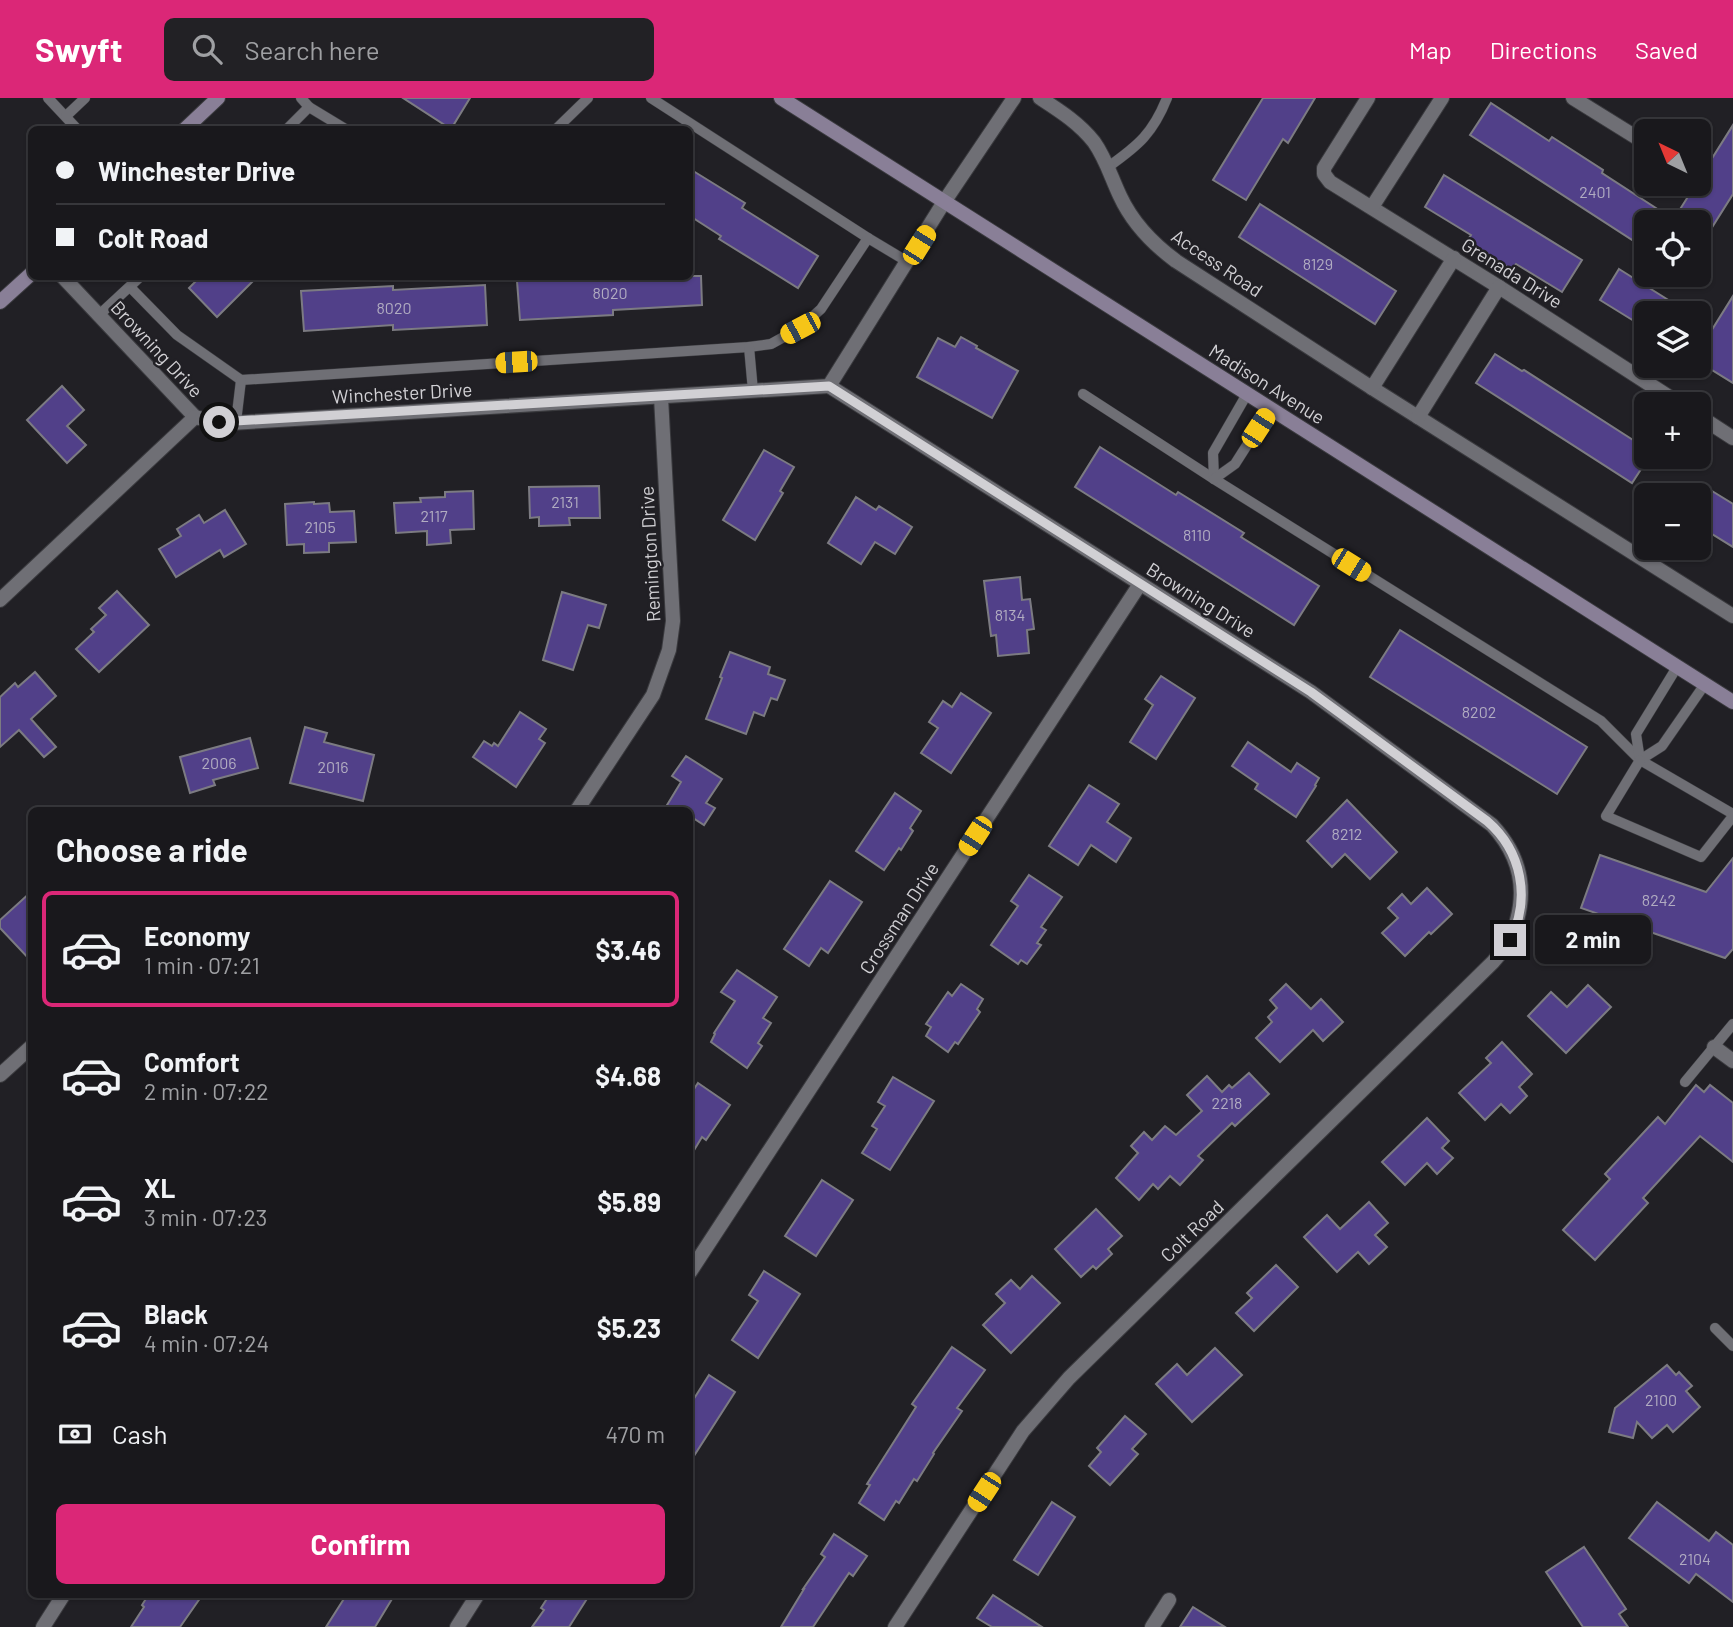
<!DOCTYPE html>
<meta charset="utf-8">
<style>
:root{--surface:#19181c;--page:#222125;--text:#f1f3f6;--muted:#9fa0a3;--line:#37373b;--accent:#db2777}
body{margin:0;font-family:Barlow,sans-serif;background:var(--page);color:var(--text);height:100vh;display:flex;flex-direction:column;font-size:26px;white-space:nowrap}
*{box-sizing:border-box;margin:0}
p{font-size:23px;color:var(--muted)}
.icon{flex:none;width:38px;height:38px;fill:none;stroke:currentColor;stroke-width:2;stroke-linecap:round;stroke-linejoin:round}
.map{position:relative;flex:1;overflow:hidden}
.sheet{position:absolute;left:28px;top:709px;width:665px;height:791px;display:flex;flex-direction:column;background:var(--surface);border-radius:10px;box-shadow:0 2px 5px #0004,0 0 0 2px var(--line)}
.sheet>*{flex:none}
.hud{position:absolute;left:28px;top:28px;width:665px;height:154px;border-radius:10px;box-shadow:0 2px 5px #0004,0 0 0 2px var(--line);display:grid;align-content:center;height:154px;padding:0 28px;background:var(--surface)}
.needle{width:46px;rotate:317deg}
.tools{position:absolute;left:1634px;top:21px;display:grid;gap:14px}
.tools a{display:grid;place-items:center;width:77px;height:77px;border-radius:10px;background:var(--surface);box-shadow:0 2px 5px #0004,0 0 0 2px var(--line);font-size:35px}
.end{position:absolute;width:32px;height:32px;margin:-16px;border:9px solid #d1d0d4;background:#111;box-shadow:0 0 0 4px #111}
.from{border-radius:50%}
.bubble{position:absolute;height:49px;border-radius:10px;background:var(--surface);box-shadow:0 2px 5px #0004,0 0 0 2px var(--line);font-size:23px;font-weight:700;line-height:49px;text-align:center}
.car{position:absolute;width:21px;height:42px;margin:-21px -10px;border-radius:9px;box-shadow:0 0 5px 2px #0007;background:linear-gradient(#f5c518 24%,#345 0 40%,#f5c518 0 76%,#345 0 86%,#f5c518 0)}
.hud b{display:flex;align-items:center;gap:24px;height:66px;font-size:26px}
.hud b+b{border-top:2px solid var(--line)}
.hud i{width:18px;height:18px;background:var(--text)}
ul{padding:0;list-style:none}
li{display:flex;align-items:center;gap:21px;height:116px;margin:0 14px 10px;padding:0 14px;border:4px solid transparent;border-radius:10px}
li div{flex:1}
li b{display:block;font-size:26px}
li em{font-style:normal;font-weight:700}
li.current{border-color:var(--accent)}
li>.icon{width:63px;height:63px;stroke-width:1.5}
h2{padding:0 28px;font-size:32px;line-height:84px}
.pay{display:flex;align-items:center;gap:18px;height:77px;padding:0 28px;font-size:26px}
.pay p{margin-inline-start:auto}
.button{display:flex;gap:14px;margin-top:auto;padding:14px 28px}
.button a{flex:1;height:80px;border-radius:10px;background:var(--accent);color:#fff;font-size:28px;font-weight:700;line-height:80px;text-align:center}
header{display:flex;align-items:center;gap:42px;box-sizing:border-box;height:98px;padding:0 35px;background:var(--accent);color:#fff}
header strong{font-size:33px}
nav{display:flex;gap:38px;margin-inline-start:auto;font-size:24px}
.search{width:490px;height:63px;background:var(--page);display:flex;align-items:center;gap:18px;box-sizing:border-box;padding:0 24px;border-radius:10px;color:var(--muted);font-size:26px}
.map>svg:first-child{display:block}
.building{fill:#514089;stroke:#7c7b82;stroke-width:2}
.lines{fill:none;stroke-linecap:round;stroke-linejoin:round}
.lane-casing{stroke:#3a3a3e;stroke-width:11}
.street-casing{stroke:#3a3a3e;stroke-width:16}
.secondary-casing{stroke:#3a3a3e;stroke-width:16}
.lane{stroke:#6f6f75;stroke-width:10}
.street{stroke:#6f6f75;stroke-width:14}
.secondary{stroke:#897f97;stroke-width:14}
.route{stroke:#d1d0d4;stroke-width:9}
.labels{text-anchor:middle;stroke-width:5;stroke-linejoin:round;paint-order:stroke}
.number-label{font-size:16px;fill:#b1acc1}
.street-label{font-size:19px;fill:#d1d0d4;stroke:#212025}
</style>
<header>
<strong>Swyft</strong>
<div class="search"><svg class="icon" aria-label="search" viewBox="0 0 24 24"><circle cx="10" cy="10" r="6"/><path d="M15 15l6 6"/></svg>Search here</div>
<nav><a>Map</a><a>Directions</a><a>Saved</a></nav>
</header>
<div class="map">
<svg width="1733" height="1529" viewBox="0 0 1733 1529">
<rect width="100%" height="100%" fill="#212025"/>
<!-- building -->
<g class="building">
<path d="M 403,0 L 470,0 L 451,31 Z"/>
<path d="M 1263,0 L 1315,0 L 1288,45 L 1283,41 L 1246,102 L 1213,82 Z"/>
<path d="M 1491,5 L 1549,43 L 1552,39 L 1603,72 L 1602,75 L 1662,114 L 1655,124 L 1647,124 L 1647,136 L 1640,147 L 1470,37 Z"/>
<path d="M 1733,27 L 1733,96 L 1699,150 L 1699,124 L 1672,124 L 1696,86 L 1699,86 L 1699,81 Z"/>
<path d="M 690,71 L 745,105 L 742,110 L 818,158 L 798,190 L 719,141 L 721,138 L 690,118 Z"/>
<path d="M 1444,77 L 1582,162 L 1562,194 L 1516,166 L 1512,172 L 1467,143 L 1471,137 L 1425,109 Z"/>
<path d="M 1260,106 L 1396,193 L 1375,226 L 1239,139 Z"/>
<path d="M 1619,171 L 1689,215 L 1647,215 L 1647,231 L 1600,202 Z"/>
<path d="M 201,178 L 258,178 L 217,219 L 189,190 Z"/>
<path d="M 599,178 L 701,178 L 702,207 L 613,212 L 613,217 L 520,222 L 517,183 Z"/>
<path d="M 485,187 L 487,227 L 393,232 L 393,227 L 304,233 L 301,193 L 393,188 L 393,192 Z"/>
<path d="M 1733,198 L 1733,285 L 1699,264 L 1699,221 L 1713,230 Z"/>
<path d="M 961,239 L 977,248 L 976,250 L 1018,273 L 992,320 L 917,279 L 938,240 L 955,249 Z"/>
<path d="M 1495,256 L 1522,273 L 1524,272 L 1647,351 L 1647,362 L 1632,385 L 1476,285 Z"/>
<path d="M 62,288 L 84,312 L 67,328 L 86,347 L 67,365 L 27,322 Z"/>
<path d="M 1100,349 L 1176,397 L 1178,394 L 1244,435 L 1241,439 L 1319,488 L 1294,527 L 1075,389 Z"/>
<path d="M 764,352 L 794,369 L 780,393 L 783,395 L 755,442 L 723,422 Z"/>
<path d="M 599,388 L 600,420 L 569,420 L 570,427 L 539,428 L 539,419 L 530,420 L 529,389 Z"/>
<path d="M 473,393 L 474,431 L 450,432 L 451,445 L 427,447 L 427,433 L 396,435 L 394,405 L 421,404 L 420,400 L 445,399 L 445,394 Z"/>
<path d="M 1712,393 L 1733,406 L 1733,449 L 1699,428 L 1699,413 Z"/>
<path d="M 856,399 L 876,412 L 879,408 L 912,429 L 895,456 L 875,444 L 861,466 L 828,445 Z"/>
<path d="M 314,404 L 314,406 L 329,405 L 330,414 L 354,413 L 356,444 L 329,445 L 329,454 L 304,455 L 304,446 L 287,447 L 285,406 Z"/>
<path d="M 225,412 L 246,446 L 224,459 L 220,452 L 176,479 L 159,451 L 181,438 L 177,431 L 199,417 L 204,425 Z"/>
<path d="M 1020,479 L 1022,502 L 1030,501 L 1034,531 L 1027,532 L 1029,555 L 998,558 L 996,537 L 991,538 L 984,483 Z"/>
<path d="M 117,493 L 149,527 L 99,574 L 76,551 L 94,534 L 91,531 L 106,517 L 99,510 Z"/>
<path d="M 562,494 L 606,507 L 599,530 L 588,527 L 573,572 L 543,562 Z"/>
<path d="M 1400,532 L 1587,649 L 1557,696 L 1370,579 Z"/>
<path d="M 730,554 L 770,569 L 768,576 L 785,582 L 777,602 L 771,600 L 764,618 L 754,614 L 746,636 L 706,621 L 722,580 L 720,579 Z"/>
<path d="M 35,574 L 56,598 L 31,621 L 56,649 L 44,659 L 19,632 L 0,649 L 0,599 L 15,585 L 18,589 Z"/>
<path d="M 1161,578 L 1195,600 L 1156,661 L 1130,644 L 1153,607 L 1145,601 Z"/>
<path d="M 961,595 L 991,615 L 951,675 L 921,655 L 938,630 L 929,624 L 943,603 L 952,609 Z"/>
<path d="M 520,614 L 546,631 L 539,641 L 545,645 L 516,689 L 473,659 L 484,643 L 492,648 L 494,645 L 498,648 Z"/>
<path d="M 305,629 L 327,635 L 324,644 L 374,657 L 363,703 L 290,685 Z"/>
<path d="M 250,640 L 258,670 L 213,682 L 215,687 L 190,695 L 180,659 Z"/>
<path d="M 1248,644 L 1291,674 L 1297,665 L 1319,680 L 1315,687 L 1316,688 L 1296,719 L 1255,691 L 1258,686 L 1232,668 Z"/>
<path d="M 686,658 L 722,681 L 706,705 L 715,710 L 704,727 L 690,718 L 690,712 L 664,712 L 681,684 L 672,678 Z"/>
<path d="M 1089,687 L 1119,706 L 1107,724 L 1131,740 L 1116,764 L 1091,747 L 1078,767 L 1049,748 Z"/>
<path d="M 895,695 L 921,713 L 910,730 L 913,733 L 901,752 L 899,750 L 884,772 L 856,753 Z"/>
<path d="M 1347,702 L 1397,754 L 1370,781 L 1345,756 L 1332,769 L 1307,743 Z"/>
<path d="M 1600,757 L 1706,794 L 1733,760 L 1733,851 L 1725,860 L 1581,810 Z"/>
<path d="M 1029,777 L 1062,799 L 1041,829 L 1046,832 L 1037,845 L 1041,847 L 1027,866 L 1021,862 L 1018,866 L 991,847 L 1018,808 L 1011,803 Z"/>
<path d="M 830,783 L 862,804 L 828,855 L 821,850 L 809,868 L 784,851 Z"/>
<path d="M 1427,790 L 1452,816 L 1431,836 L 1429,834 L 1405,858 L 1382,835 L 1398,820 L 1388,810 L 1402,796 L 1411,806 Z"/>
<path d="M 32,793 L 32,864 L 0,830 L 0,822 Z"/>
<path d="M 737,872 L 777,899 L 763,920 L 771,925 L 758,945 L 762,948 L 747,970 L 711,944 L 715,936 L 714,935 L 735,903 L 721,894 Z"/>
<path d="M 961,886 L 983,901 L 977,911 L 980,914 L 958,946 L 955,944 L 948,954 L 926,938 L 931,929 L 926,926 L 948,894 L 952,898 Z"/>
<path d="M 1286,886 L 1311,911 L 1321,901 L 1343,924 L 1323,943 L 1313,932 L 1280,964 L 1256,940 L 1272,924 L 1268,919 L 1277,910 L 1270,902 Z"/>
<path d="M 1588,887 L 1611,909 L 1566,955 L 1528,918 L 1551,894 L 1567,909 Z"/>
<path d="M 1502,944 L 1532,976 L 1519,989 L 1527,998 L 1510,1015 L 1501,1006 L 1485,1022 L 1459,995 L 1491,965 L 1486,960 Z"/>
<path d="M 1249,975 L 1269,996 L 1235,1028 L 1232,1025 L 1198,1058 L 1203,1062 L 1180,1087 L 1170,1078 L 1158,1091 L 1153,1086 L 1139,1102 L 1116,1080 L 1138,1055 L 1131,1048 L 1144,1034 L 1152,1042 L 1165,1028 L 1176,1037 L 1202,1013 L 1187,997 L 1207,978 L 1222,994 L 1229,987 L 1232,990 Z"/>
<path d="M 893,979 L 934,1003 L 890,1072 L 862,1055 L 877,1031 L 872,1028 L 885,1008 L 878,1004 Z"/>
<path d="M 698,985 L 730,1007 L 706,1042 L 702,1039 L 690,1059 L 690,997 Z"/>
<path d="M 1696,987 L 1704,994 L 1710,987 L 1733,1005 L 1733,1064 L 1700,1038 L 1643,1100 L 1648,1105 L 1595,1162 L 1563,1132 L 1610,1081 L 1605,1076 L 1658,1019 L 1665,1026 Z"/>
<path d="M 1427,1020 L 1449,1043 L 1442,1050 L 1453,1060 L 1437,1076 L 1427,1065 L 1405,1087 L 1382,1064 Z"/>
<path d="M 822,1082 L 853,1102 L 816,1158 L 785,1138 Z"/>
<path d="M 1369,1104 L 1388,1125 L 1375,1137 L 1387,1149 L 1369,1166 L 1358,1154 L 1337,1174 L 1304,1139 L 1327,1117 L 1340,1131 Z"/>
<path d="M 1096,1111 L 1122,1138 L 1108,1151 L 1112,1156 L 1096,1171 L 1093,1168 L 1081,1179 L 1055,1151 Z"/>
<path d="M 1276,1167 L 1298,1189 L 1254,1233 L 1236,1215 L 1252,1200 L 1247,1195 Z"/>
<path d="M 764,1173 L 800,1196 L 758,1260 L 732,1242 L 758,1203 L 749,1197 Z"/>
<path d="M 1032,1178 L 1060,1205 L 1011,1255 L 983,1227 L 1005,1205 L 996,1196 L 1011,1182 L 1020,1191 Z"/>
<path d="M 952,1249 L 985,1272 L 957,1310 L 962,1313 L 933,1355 L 934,1356 L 917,1383 L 914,1381 L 899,1405 L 896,1403 L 884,1422 L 859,1405 L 870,1387 L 867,1386 L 916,1309 L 912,1306 Z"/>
<path d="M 1215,1250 L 1242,1277 L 1192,1324 L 1156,1286 L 1177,1266 L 1187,1277 Z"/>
<path d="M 1667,1267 L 1676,1277 L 1679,1274 L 1692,1288 L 1686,1293 L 1700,1309 L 1673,1334 L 1667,1327 L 1652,1340 L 1637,1324 L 1633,1340 L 1609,1334 L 1615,1310 Z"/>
<path d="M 709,1277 L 735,1294 L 690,1364 L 690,1295 L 695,1299 Z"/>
<path d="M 1125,1318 L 1146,1336 L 1132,1351 L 1138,1356 L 1110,1387 L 1089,1368 L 1101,1354 L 1097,1350 Z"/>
<path d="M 1052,1404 L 1075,1419 L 1038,1477 L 1014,1462 Z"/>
<path d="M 1657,1404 L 1709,1443 L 1716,1434 L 1733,1447 L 1733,1504 L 1696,1476 L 1689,1485 L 1629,1440 Z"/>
<path d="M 834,1436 L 867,1458 L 853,1478 L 849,1475 L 813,1529 L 781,1529 L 804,1491 L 803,1491 L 825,1459 L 821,1456 Z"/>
<path d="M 1584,1449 L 1626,1511 L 1619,1516 L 1628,1529 L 1583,1529 L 1546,1474 Z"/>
<path d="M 149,1496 L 203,1496 L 180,1529 L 131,1529 L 144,1509 L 142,1507 Z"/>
<path d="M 347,1496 L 395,1496 L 375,1529 L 326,1529 Z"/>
<path d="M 550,1496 L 590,1496 L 569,1529 L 532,1529 L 544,1512 L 541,1510 Z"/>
<path d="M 993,1497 L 1042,1529 L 992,1529 L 977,1520 Z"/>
<path d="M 1193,1509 L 1225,1529 L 1180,1529 Z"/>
</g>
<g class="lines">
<!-- lane casing -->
<g class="lane-casing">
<g id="lane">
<path d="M 48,0 L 78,32"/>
<path d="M 301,0 L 309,9 L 347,32"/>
<path d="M 651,0 L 868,140 L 908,164"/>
<path d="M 66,18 L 85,0"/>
<path d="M 286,32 L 309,9"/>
<path d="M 555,32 L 588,0"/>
<path d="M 1108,69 C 1139,47 1153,35 1167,0"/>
<path d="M 130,189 L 177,237 L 241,282 L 626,257 L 749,249 L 771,246 L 800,230 L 821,211 L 868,140"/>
<path d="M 99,217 L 141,178"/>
<path d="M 749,249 L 753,293"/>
<path d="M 1083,296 L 1214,381 L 1601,623 L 1640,662 L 1733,716"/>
<path d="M 236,324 L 241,282"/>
<path d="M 1214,381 L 1213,355 L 1247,296"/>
<path d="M 1214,381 L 1235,366 L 1270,311"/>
<path d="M 1677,569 L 1636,636 L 1640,662 L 1662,648 L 1705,586"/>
<path d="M 1640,662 L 1606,718 L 1701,759 L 1733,718"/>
<path d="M 1685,984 L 1733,926"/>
<path d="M 1715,1230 L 1733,1248"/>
</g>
</g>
<!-- street casing -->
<g class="street-casing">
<g id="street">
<path d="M 1040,0 C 1060,13 1079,25 1094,44 C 1106,61 1111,79 1120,98 C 1132,124 1153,146 1176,163 L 1372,290 L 1733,518"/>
<path d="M 1368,0 L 1324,70 L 1324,76 L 1330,84 L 1499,189 L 1680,306"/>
<path d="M 1573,0 L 1647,46"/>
<path d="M 1372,109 L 1442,0"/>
<path d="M 62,178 L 195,319"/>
<path d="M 829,288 L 1311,594 L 1492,727 C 1517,754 1527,786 1517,822 C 1515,829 1513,836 1510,842 C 1505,850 1499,857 1493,864 L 1069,1280 L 1023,1333 L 895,1529"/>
<path d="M 1372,290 L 1454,160"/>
<path d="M 1699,318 L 1733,340"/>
<path d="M 1418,319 L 1499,189"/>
<path d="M 0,502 L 195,319 L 211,323 L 231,325 L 829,288 L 944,104 L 1014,0"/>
<path d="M 577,712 L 653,597 L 669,552 L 673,523 L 661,299"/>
<path d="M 1714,949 L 1733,963"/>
<path d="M 0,977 L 32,948"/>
<path d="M 690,1174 L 1140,486"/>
<path d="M 43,1529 L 64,1496"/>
<path d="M 457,1529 L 478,1496"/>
<path d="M 1152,1529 L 1169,1502"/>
</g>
</g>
<!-- secondary casing -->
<g class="secondary-casing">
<g id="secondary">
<path d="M 781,0 L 1733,604"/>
<path d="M 184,32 L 218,0"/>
<path d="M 0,204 L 32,175"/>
</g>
</g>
<!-- lane -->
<use href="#lane" class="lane"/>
<!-- street -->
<use href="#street" class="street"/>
<!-- secondary -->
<use href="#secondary" class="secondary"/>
</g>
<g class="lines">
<!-- route -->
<path class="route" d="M 219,324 L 829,288 L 1311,594 L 1487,723 C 1522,753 1531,801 1510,842"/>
</g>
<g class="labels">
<!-- number labels -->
<g class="number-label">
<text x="1595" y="100">2401</text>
<text x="1318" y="172">8129</text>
<text x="610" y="201">8020</text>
<text x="394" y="216">8020</text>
<text x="565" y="410">2131</text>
<text x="434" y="424">2117</text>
<text x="320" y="435">2105</text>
<text x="1197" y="443">8110</text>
<text x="1010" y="523">8134</text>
<text x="1479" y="620">8202</text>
<text x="219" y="671">2006</text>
<text x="333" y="675">2016</text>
<text x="1347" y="742">8212</text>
<text x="1659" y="808">8242</text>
<text x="1227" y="1011">2218</text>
<text x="1661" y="1308">2100</text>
<text x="1695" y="1467">2104</text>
</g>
<!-- street labels -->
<g class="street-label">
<text transform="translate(1217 165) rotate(34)" y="7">Access Road</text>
<text transform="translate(1512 175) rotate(32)" y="7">Grenada Drive</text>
<text transform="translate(157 251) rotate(47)" y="7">Browning Drive</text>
<text transform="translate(1267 286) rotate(32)" y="7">Madison Avenue</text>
<text transform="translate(402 295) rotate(-3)" y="7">Winchester Drive</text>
<text transform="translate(650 456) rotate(-93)" y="7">Remington Drive</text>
<text transform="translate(1201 502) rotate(32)" y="7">Browning Drive</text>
<text transform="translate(899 820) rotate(-57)" y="7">Crossman Drive</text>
<text transform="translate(1192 1133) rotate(-44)" y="7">Colt Road</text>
</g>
</g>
</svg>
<div class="tools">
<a><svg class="needle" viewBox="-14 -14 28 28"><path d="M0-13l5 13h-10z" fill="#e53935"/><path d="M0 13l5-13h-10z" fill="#9fa0a3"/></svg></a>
<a><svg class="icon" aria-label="locate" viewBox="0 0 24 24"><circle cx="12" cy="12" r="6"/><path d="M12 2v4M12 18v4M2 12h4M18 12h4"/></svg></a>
<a><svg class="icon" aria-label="layers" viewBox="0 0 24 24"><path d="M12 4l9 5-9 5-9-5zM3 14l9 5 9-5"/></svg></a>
<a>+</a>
<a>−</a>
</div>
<i class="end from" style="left:219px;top:324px"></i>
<i class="end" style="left:1510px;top:842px"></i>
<div class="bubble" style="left:1535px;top:817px;width:116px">2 min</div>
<i class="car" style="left:919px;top:147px;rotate:32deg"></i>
<i class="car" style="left:800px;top:230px;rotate:242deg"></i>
<i class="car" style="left:516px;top:264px;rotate:266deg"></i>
<i class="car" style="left:1258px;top:330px;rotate:33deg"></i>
<i class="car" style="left:1351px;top:467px;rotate:122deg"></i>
<i class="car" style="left:975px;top:738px;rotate:213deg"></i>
<i class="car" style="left:984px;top:1394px;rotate:213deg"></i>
<div class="hud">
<b><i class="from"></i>Winchester Drive</b>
<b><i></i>Colt Road</b>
</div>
<section class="sheet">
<h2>Choose a ride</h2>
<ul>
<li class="current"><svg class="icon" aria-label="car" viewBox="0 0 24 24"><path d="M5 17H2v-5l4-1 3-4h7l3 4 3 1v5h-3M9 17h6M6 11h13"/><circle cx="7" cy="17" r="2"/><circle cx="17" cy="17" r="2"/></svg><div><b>Economy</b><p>1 min · 07:21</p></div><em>$3.46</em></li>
<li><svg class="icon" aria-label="car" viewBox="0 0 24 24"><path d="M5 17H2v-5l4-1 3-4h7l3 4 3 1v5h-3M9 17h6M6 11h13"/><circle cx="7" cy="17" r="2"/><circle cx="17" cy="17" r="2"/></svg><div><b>Comfort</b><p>2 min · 07:22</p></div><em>$4.68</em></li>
<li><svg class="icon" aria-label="car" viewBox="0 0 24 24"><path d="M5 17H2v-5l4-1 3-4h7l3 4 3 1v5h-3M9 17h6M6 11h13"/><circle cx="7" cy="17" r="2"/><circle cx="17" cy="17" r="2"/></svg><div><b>XL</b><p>3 min · 07:23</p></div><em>$5.89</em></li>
<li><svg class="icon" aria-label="car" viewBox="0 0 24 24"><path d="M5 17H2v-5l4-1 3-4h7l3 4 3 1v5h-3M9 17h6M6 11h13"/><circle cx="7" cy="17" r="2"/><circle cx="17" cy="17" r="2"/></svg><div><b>Black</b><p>4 min · 07:24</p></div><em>$5.23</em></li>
</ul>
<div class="pay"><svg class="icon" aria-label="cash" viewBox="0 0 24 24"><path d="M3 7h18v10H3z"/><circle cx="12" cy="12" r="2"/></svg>Cash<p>470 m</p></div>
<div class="button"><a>Confirm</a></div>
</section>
</div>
